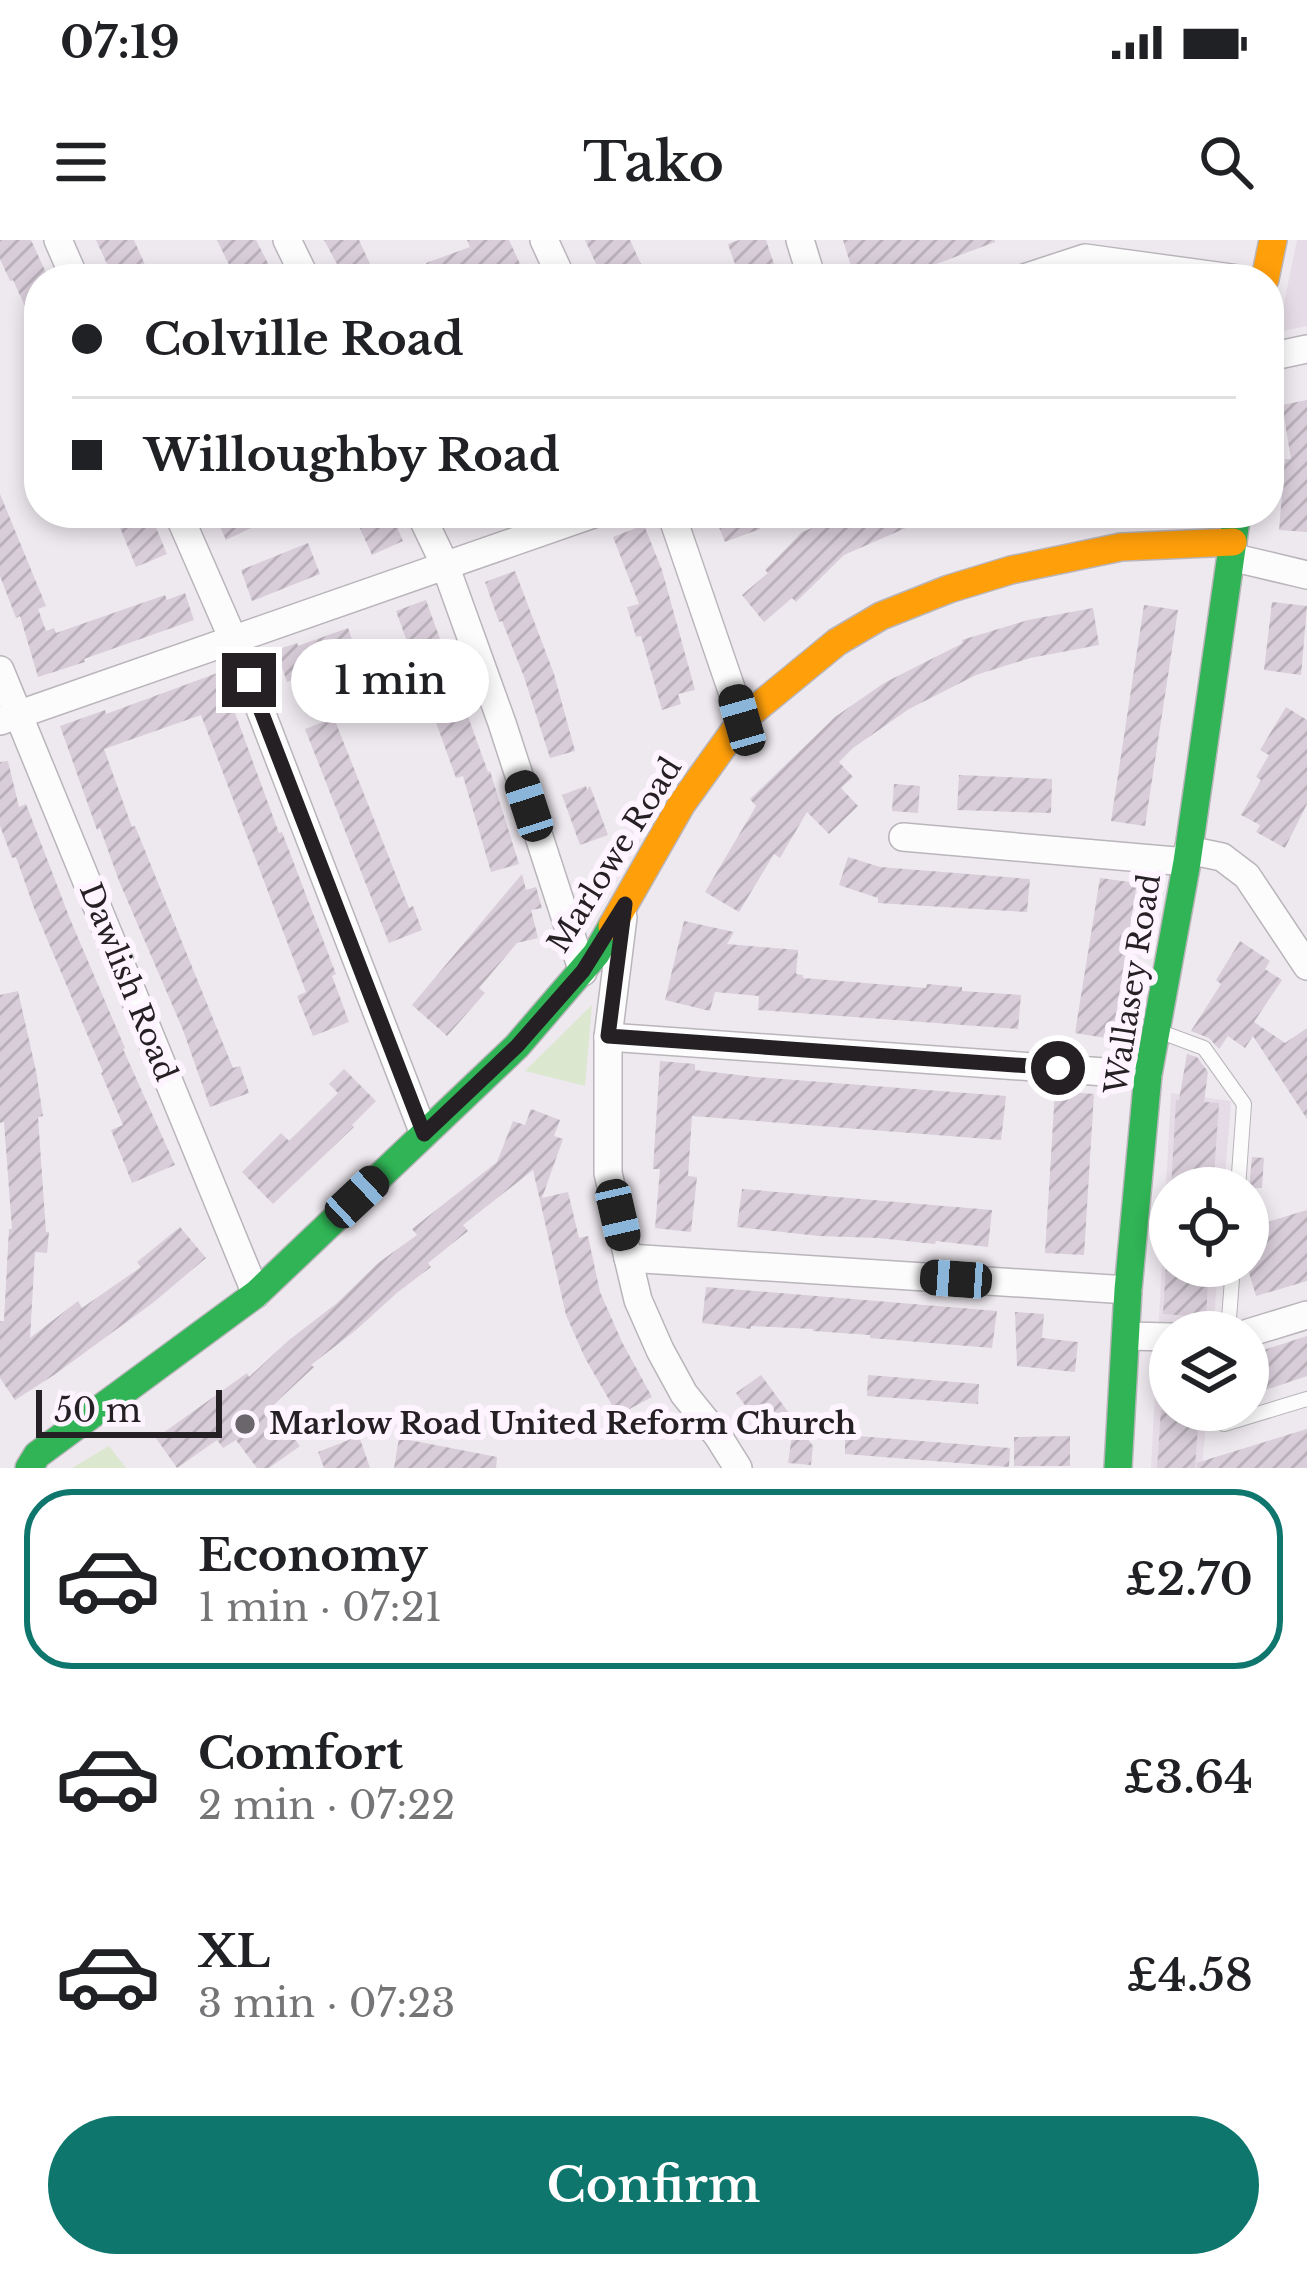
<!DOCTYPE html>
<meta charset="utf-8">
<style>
:root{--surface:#fff;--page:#f2f2f2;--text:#202124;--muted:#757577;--line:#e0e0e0;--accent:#0f766e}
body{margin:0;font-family:"Libre Baskerville",serif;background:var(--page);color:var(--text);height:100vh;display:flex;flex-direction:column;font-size:45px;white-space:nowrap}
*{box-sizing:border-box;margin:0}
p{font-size:39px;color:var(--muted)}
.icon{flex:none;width:66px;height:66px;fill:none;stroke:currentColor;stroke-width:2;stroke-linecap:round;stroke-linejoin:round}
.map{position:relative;height:1228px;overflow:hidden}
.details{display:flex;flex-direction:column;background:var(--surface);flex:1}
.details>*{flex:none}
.guide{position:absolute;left:24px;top:24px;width:1260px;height:264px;border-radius:48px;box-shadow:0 6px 18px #0003;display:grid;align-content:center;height:264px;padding:0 48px;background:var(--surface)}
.controls{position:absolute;left:1149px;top:927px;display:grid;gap:24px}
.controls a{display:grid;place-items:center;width:120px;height:120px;border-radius:50%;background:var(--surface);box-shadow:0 6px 18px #0003;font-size:60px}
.scale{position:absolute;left:36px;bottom:30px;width:186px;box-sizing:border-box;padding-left:12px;border:6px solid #242024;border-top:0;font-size:33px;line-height:42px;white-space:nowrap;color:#242024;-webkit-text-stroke:9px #fef4ff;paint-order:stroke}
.end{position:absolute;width:54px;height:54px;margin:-27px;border:15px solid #242024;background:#fff;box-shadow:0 0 0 6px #fff}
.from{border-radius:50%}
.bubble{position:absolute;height:84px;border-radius:42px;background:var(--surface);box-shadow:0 6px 18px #0003;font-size:39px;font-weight:600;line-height:84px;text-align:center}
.car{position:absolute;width:36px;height:72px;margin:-36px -18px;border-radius:15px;box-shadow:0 0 9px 3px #0007;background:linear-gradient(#222 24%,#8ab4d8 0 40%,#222 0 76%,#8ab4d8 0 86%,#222 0)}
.guide b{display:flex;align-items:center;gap:42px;height:114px;font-size:45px}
.guide b+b{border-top:3px solid var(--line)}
.guide i{width:30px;height:30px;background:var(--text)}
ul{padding:21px 0 0;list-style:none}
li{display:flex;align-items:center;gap:36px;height:180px;margin:0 24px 18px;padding:0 24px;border:6px solid transparent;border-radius:48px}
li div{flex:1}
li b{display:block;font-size:45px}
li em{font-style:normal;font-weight:600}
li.on{border-color:var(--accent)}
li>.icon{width:108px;height:108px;stroke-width:1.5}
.cta{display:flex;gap:24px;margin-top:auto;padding:24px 48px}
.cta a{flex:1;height:138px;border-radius:72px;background:var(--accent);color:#fff;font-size:48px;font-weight:600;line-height:138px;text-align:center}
.status{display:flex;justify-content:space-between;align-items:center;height:84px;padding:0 60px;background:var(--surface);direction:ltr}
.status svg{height:33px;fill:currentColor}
header{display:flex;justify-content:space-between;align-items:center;height:156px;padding:0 48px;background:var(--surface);font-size:54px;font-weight:600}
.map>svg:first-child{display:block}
.built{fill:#e6dce7}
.green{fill:#dce7d0}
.building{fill:url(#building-hatch)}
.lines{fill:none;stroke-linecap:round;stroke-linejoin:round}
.lane-casing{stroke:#b9b5ba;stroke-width:16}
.street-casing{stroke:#b9b5ba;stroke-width:30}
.fast-casing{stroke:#b9b5ba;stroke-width:30}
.slow-casing{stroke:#b9b5ba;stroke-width:30}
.lane{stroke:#fcfcfd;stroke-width:14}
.street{stroke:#fcfcfd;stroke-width:27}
.fast{stroke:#30b455;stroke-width:27}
.slow{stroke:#ff9f0a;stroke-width:27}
.route{stroke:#242024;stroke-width:15}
.poi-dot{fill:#6b666b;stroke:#fef4ff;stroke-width:4.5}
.labels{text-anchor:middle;stroke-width:12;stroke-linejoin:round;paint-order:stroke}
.street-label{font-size:30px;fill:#242024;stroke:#fef4ff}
.poi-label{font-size:30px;font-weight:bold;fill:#242024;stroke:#fef4ff;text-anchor:start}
</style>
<div class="status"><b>07:19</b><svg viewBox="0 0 49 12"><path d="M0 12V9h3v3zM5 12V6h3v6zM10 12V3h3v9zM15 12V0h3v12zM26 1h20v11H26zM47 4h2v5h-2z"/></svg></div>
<header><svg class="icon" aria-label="menu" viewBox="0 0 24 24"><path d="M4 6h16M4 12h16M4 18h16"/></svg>Tako<svg class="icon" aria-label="search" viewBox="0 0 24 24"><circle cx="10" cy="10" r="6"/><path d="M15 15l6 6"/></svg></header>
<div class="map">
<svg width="1307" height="1228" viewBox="0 0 1307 1228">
<defs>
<pattern id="building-hatch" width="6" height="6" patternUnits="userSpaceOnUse" patternTransform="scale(3)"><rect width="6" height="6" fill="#d8cdd9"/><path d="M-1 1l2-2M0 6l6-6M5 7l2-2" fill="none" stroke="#b9b0ba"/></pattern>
</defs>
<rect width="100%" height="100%" fill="#eee9ef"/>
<!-- built -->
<g class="built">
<path d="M 1297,0 L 1307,0 L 1307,86 L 1278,92 Z"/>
<path d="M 1171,853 L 1231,861 L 1224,948 L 1170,948 L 1170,1026 L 1218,1026 L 1213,1092 L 1170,1092 L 1170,1170 L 1207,1170 L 1202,1228 L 1151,1228 Z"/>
</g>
<!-- green -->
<g class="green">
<path d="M 592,765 L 585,846 L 525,831 Z"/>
<path d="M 109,1206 L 126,1228 L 72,1228 Z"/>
</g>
<!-- building -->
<g class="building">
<path d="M 0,0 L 31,0 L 49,39 L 39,39 L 39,97 L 13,40 L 10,41 L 0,19 Z"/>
<path d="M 96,0 L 134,0 L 146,27 L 121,39 L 114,39 Z"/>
<path d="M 217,0 L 256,0 L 276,39 L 236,39 Z"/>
<path d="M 324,0 L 359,0 L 377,39 L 345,39 Z"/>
<path d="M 467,0 L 509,0 L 527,39 L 431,39 L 426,23 L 470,7 Z"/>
<path d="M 585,0 L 630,0 L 648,39 L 603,39 Z"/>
<path d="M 739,0 L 766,0 L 779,39 L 740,39 L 728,4 Z"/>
<path d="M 843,0 L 995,0 L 995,2 L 923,29 L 924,33 L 908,39 L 855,39 Z"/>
<path d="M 1307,160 L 1307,292 L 1279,290 L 1285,219 L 1291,219 L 1282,165 Z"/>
<path d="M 0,254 L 46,366 L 38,369 L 46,391 L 54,388 L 56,393 L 165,355 L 167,360 L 185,353 L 194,380 L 84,419 L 85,422 L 38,437 L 20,376 L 16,378 L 0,336 Z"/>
<path d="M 114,273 L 150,273 L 167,314 L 136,327 Z"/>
<path d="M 214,273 L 282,273 L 226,300 Z"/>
<path d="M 353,273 L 391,273 L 403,301 L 372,315 Z"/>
<path d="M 713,273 L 753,273 L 760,289 L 725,302 Z"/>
<path d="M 848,273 L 902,273 L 908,287 L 844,315 L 796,362 L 792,358 L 764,382 L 742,355 L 768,333 L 765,330 L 802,292 Z"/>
<path d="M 644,285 L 662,330 L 695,450 L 678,454 L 681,464 L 662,470 L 641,396 L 636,397 L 627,367 L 639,364 L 613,297 Z"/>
<path d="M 308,303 L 320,334 L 252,361 L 241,330 Z"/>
<path d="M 515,331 L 554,434 L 575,511 L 550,518 L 524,437 L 502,381 L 499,382 L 485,342 Z"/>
<path d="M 426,360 L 488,532 L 490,531 L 519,624 L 491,632 L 463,536 L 456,538 L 396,371 Z"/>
<path d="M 1272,362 L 1307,366 L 1301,435 L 1264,430 Z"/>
<path d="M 1144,365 L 1178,370 L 1145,586 L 1111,581 Z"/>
<path d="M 1093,368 L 1099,405 L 1030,418 L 976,435 L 909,469 L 853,508 L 839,522 L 853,537 L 841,548 L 858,566 L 829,594 L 807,572 L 780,618 L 774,614 L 739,672 L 705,652 L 756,566 L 750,559 L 835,477 L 884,443 L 963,403 L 962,400 L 1028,380 Z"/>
<path d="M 348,388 L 358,417 L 287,442 L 276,410 L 297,403 L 298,406 Z"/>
<path d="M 220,432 L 279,593 L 282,592 L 336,734 L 332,736 L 349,782 L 313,796 L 297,756 L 306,752 L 201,475 L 104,509 L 132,587 L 135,586 L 233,828 L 240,826 L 249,853 L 210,867 L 183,790 L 119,641 L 100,588 L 97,590 L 60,486 L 105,470 L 106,474 Z"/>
<path d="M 1286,467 L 1307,480 L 1307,564 L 1285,608 L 1256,592 L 1260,585 L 1241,575 L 1261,540 L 1256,537 L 1269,515 L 1260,510 Z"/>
<path d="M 334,478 L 409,668 L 413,666 L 422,690 L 389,703 L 305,489 Z"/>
<path d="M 8,521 L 19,567 L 26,564 L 70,679 L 125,808 L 123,809 L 175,925 L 132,943 L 111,890 L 123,885 L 101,833 L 103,832 L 34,668 L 16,617 L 12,618 L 0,586 L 0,522 Z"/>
<path d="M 959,535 L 1052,539 L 1051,573 L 957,570 Z"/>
<path d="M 894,544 L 920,546 L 918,573 L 892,571 Z"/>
<path d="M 586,546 L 587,550 L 590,546 L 608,595 L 580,605 L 562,555 Z"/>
<path d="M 848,617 L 880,627 L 1030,639 L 1027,672 L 878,663 L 878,658 L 839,645 Z"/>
<path d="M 522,634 L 526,650 L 536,647 L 542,668 L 531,670 L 538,698 L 517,703 L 479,748 L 485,753 L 447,796 L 412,765 Z"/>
<path d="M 1100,638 L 1137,643 L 1112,799 L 1075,793 Z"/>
<path d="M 684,681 L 734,692 L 727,704 L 798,710 L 796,734 L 803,735 L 803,738 L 926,748 L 927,744 L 962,747 L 962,751 L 1021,755 L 1018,789 L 758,770 L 759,756 L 715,752 L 710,771 L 665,760 Z"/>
<path d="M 1240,701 L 1270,721 L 1265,729 L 1282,740 L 1254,782 L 1285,803 L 1307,788 L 1307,879 L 1253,796 L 1245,808 L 1228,796 L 1219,809 L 1209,798 L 1191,791 L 1221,744 L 1216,740 Z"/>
<path d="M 18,751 L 36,831 L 43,876 L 38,877 L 46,992 L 49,992 L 47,1013 L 35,1012 L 30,1098 L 78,1061 L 82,1068 L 141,1027 L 137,1022 L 180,987 L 206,1018 L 154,1062 L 54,1135 L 15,1160 L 0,1138 L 0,1081 L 4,1081 L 9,989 L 12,989 L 4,882 L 0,883 L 0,755 Z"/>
<path d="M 1187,814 L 1197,817 L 1208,832 L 1204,862 L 1219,863 L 1213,948 L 1171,948 L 1176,860 L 1179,860 Z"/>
<path d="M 660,821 L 695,824 L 695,830 L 755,837 L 1006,856 L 1001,900 L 692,876 L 688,936 L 697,937 L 691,992 L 655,988 L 660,929 L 653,929 Z"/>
<path d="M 344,829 L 376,861 L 352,885 L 354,887 L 273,964 L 242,932 L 281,893 L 289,901 L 338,853 L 329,844 Z"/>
<path d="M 1055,851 L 1094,854 L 1084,1015 L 1045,1013 Z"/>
<path d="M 531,869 L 560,880 L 554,896 L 563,899 L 542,958 L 568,952 L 579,998 L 588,996 L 600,1052 L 622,1102 L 652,1157 L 624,1172 L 616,1172 L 585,1118 L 566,1075 L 533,930 L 463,985 L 468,991 L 428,1023 L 431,1027 L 398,1052 L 356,1090 L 311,1125 L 314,1127 L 271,1167 L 300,1206 L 269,1228 L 257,1228 L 236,1200 L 223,1208 L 217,1200 L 177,1228 L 156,1198 L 247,1133 L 249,1137 L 289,1100 L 337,1063 L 378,1023 L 417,995 L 412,989 L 497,922 L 513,881 L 525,885 Z"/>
<path d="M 1252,917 L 1264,918 L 1262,948 L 1249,948 Z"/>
<path d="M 742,949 L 992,970 L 988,1007 L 936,1001 L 935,1004 L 878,998 L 819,996 L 737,987 Z"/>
<path d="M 1307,970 L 1307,1041 L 1256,1056 L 1247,1026 L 1248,1023 L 1261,1019 L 1251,987 Z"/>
<path d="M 1166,1026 L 1209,1026 L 1206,1077 L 1163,1074 Z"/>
<path d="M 706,1047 L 997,1071 L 992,1108 L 870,1098 L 870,1095 L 813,1091 L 813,1089 L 751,1086 L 751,1089 L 702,1083 Z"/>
<path d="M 1015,1072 L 1044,1074 L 1042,1098 L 1078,1102 L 1075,1132 L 1017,1126 Z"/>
<path d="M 1307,1096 L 1307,1136 L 1248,1156 L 1248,1115 Z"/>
<path d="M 761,1135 L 813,1206 L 811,1225 L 788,1223 L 794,1182 L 770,1199 L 736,1153 Z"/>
<path d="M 868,1135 L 979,1144 L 978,1164 L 867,1156 Z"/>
<path d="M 1161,1170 L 1199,1170 L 1195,1228 L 1157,1228 Z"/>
<path d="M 1307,1189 L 1307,1228 L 1197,1228 L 1196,1223 Z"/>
<path d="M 845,1195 L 1010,1208 L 1009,1227 L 845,1214 Z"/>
<path d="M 359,1196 L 370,1228 L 324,1228 L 318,1212 Z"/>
<path d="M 1070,1196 L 1070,1226 L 1014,1226 L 1014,1197 Z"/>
<path d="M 399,1198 L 497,1217 L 496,1228 L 394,1228 Z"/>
</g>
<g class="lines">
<!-- lane casing -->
<g class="lane-casing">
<g id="lane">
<path d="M 1161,792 L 1204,808 L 1244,864 L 1238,948"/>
<path d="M 1228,1092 L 1233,1026"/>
<path d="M 1224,1170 L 1224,1184 L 1307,1159"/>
</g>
</g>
<!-- street casing -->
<g class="street-casing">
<g id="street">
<path d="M 58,0 L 75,39"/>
<path d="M 287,0 L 306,39"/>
<path d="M 544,0 L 562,39"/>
<path d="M 800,0 L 812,39"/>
<path d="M 1021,39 L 1085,18 L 1239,39"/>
<path d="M 1269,117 L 1307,109"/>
<path d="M 178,273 L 233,399 L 424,894"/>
<path d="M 420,273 L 445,325 L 502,483 L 583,732"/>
<path d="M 671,273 L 742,480"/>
<path d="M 1231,317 L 1307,335"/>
<path d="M 0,430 L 256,1054"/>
<path d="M 0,481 L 596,273"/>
<path d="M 903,597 L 1187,622"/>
<path d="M 1188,610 L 1222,617 L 1247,636 L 1307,726"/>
<path d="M 623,677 L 608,797 L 608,933 L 638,1060 L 660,1110 L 684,1154 L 718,1196 L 738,1228"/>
<path d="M 608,797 L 1148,835"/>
<path d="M 628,1018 L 1128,1050"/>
<path d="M 1248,1093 L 1307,1075"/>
<path d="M 1127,1096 L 1170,1097"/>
</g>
</g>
<!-- fast casing -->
<g class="fast-casing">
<g id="fast">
<path d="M 29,1228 L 37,1215 L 256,1054 L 517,806 L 596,714 L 612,686"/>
<path d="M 1118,1228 L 1128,1050 L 1148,835 L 1187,622 L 1237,273"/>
</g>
</g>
<!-- slow casing -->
<g class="slow-casing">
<g id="slow">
<path d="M 1265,39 L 1273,0"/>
<path d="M 612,686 L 681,565 L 742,480 L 837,402 L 881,376 L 949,349 L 1011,330 L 1121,307 L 1233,302"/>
</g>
</g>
<!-- lane -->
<use href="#lane" class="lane"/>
<!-- street -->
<use href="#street" class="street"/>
<!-- fast -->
<use href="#fast" class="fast"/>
<!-- slow -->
<use href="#slow" class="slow"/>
</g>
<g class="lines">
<!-- route -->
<path class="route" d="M 249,440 L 424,894 L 517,806 L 583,731 L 625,664 L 608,796 L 1058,828"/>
</g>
<!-- markers -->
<circle class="poi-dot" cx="245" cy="1184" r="12"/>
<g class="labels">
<!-- street labels -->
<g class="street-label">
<text transform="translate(615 615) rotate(-58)" y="10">Marlowe Road</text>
<text transform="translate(128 742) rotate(68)" y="10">Dawlish Road</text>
<text transform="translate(1133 744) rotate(-81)" y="10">Wallasey Road</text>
</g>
<!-- poi labels -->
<g class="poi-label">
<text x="269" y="1194">Marlow Road United Reform Church</text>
</g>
</g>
</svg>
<div class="controls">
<a><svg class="icon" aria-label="locate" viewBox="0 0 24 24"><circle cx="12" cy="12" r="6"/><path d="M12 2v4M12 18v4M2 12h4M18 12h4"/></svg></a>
<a><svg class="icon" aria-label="layers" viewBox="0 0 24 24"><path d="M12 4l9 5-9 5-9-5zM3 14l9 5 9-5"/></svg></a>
</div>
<div class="scale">50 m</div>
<i class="end from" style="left:1058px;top:828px"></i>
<i class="end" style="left:249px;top:440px"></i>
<div class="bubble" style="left:291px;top:399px;width:198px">1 min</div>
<i class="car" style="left:742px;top:480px;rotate:344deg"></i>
<i class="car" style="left:529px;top:566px;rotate:342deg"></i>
<i class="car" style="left:357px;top:957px;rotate:47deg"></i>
<i class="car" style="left:618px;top:975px;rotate:167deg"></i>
<i class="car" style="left:956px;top:1039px;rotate:274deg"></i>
<div class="guide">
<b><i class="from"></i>Colville Road</b>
<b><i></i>Willoughby Road</b>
</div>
</div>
<section class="details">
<ul>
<li class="on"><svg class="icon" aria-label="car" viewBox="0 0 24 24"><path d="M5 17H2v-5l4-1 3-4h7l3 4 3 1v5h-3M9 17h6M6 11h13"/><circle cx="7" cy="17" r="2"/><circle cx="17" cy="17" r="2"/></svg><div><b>Economy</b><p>1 min · 07:21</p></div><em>£2.70</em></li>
<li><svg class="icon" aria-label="car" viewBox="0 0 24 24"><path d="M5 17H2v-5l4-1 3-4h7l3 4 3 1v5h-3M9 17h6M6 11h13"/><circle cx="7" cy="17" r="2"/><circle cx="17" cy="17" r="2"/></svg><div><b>Comfort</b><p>2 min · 07:22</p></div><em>£3.64</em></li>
<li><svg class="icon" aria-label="car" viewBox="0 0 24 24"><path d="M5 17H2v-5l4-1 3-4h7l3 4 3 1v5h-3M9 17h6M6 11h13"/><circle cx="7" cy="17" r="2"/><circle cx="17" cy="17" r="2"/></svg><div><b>XL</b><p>3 min · 07:23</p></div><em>£4.58</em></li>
</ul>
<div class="cta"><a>Confirm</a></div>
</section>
